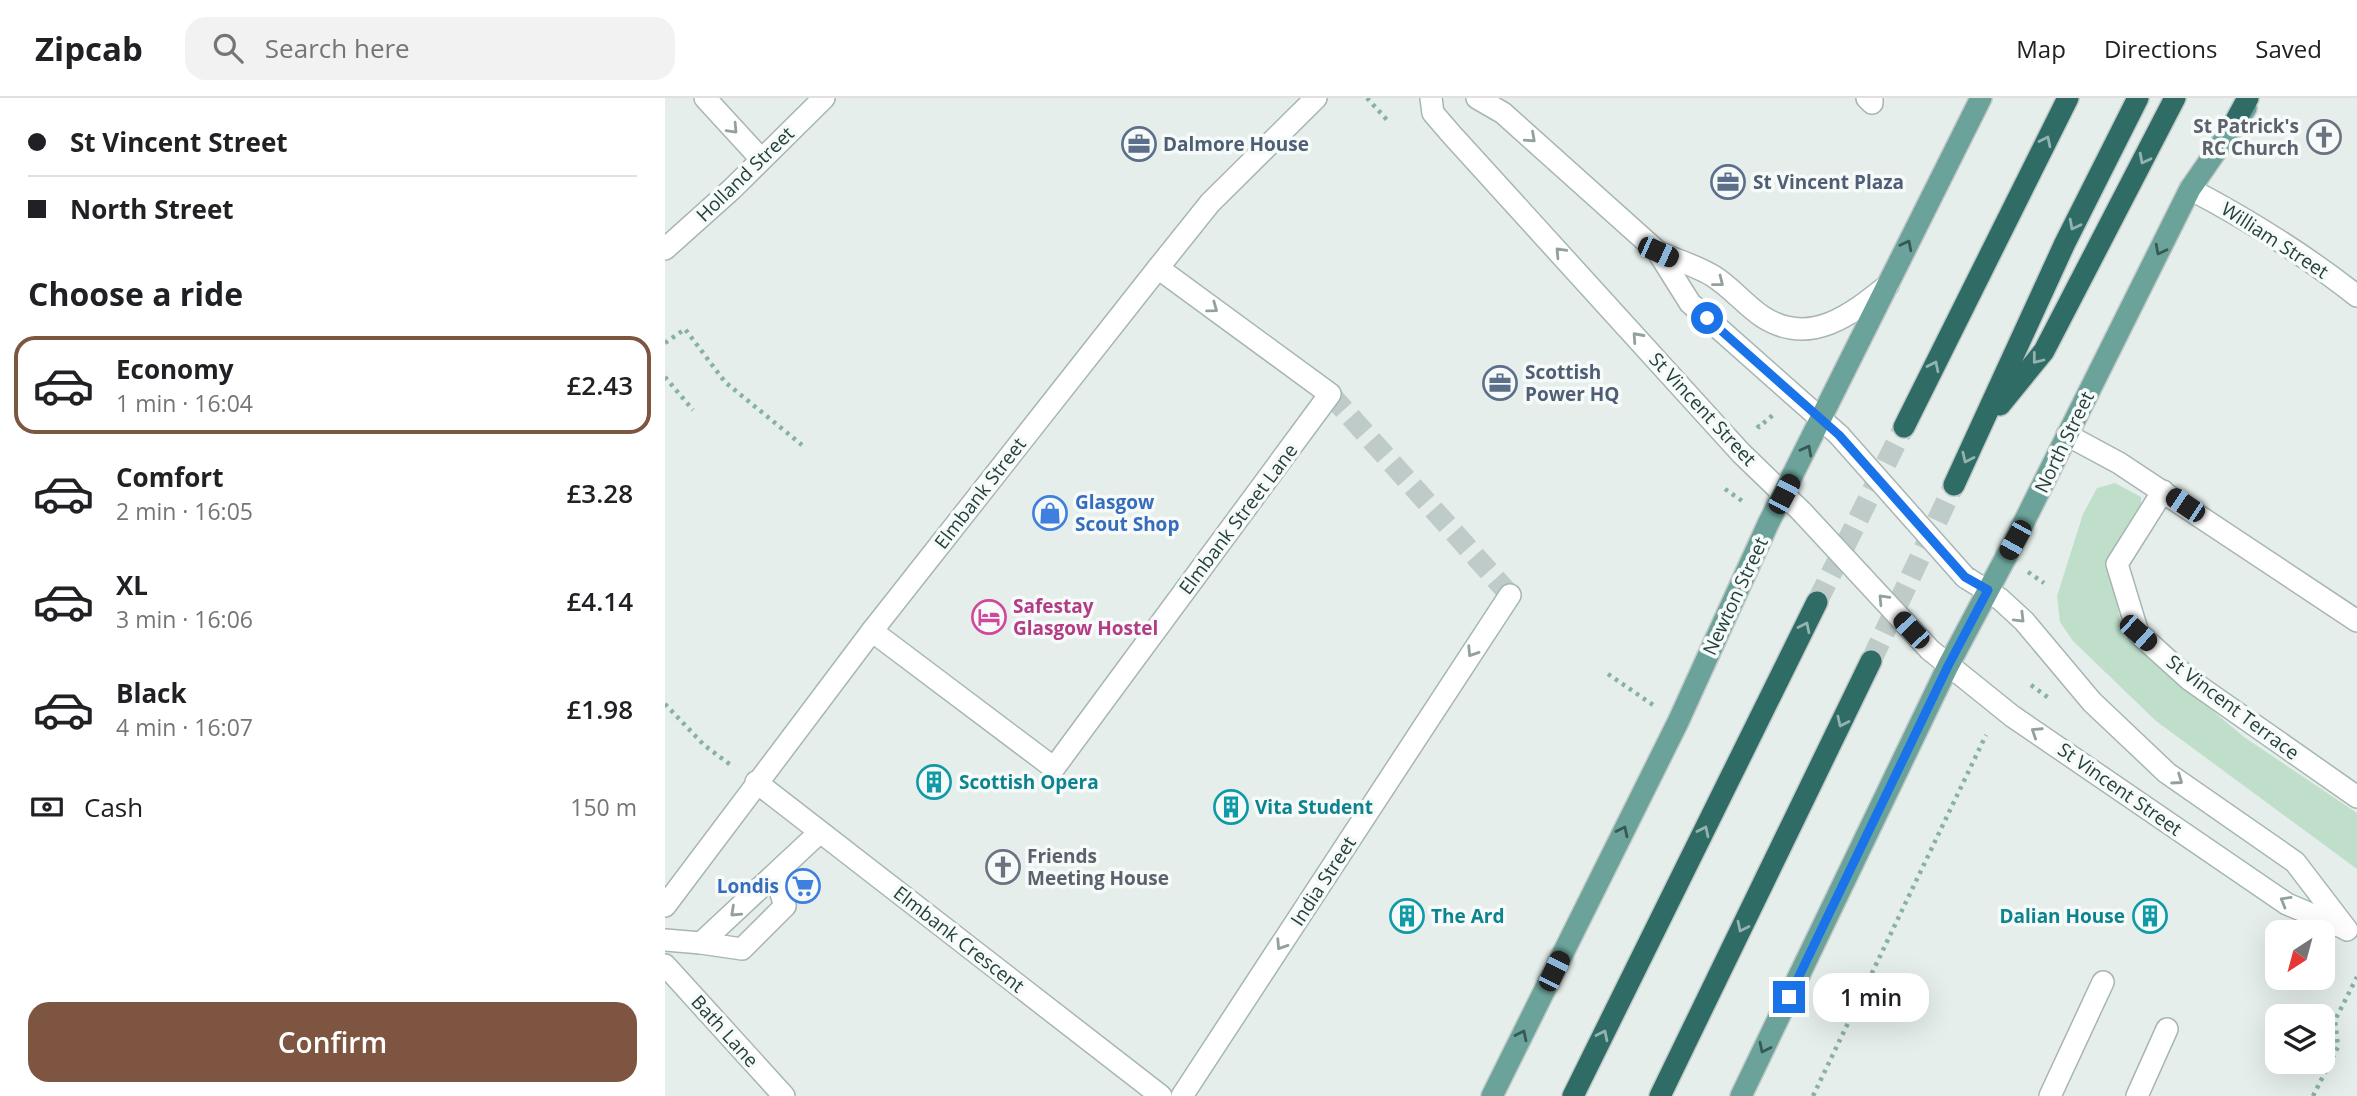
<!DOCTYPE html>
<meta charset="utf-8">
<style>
:root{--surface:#fff;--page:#f2f2f2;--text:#202124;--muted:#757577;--line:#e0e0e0;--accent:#7e5540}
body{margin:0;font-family:"Open Sans",sans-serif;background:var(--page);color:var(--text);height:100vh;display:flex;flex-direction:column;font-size:26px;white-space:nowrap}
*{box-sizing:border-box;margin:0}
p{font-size:23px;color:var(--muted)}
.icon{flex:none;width:38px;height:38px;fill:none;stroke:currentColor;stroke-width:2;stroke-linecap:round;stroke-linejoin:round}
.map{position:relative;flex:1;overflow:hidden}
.details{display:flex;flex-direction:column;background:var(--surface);width:665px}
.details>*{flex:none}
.banner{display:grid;align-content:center;height:154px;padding:0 28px;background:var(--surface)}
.needle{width:46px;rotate:216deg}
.buttons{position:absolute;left:1600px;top:822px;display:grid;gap:14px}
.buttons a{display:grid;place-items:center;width:70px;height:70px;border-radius:14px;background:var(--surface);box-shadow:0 7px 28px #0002;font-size:35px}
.end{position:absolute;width:32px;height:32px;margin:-16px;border:9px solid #1a73e8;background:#fff;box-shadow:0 0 0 4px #fff}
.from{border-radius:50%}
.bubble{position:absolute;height:49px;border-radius:21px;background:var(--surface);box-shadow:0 7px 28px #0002;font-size:23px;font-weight:600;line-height:49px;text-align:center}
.car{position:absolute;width:21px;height:42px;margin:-21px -10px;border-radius:9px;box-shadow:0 0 5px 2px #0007;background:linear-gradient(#222 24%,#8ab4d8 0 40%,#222 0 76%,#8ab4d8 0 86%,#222 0)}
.banner b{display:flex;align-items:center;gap:24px;height:66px;font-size:26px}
.banner b+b{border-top:2px solid var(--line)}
.banner i{width:18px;height:18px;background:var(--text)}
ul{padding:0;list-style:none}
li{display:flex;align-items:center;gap:21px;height:98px;margin:0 14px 10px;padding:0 14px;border:4px solid transparent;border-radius:21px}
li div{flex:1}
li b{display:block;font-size:26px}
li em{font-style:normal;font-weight:600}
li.current{border-color:var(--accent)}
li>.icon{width:63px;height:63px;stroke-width:1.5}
h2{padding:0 28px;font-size:32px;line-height:84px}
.pay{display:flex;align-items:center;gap:18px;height:77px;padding:0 28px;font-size:26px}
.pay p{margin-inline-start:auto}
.action{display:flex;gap:14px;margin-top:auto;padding:14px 28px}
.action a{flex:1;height:80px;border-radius:21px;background:var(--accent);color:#fff;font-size:28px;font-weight:600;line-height:80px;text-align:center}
header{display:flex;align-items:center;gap:42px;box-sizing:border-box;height:98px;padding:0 35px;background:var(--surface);border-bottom:2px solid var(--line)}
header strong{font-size:33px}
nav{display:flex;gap:38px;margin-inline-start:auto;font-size:24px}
.search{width:490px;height:63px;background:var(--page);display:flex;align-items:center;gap:18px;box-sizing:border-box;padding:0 24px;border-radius:21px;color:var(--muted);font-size:26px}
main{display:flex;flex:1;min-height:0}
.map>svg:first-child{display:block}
.green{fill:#bfdfcb}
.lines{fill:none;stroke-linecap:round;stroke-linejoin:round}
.minor-tunnel{stroke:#becbc8;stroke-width:21;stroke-dasharray:21 10;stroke-linecap:butt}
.highway-tunnel{stroke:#becbc8;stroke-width:21;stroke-dasharray:21 10;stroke-linecap:butt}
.minor-casing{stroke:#a7b6b3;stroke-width:24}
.major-casing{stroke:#c2cac8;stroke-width:24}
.highway-casing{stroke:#c2cac8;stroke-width:24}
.path{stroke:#86b1a8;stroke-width:4.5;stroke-dasharray:3.5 5;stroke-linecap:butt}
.minor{stroke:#fff;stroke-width:21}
.major{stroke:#6ba39a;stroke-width:21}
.highway{stroke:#306c66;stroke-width:21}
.minor-bridge-casing{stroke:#a7b6b3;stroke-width:24;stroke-linecap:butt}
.minor-bridge{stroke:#fff;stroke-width:21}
.oneway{stroke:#92a09e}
.oneway2{stroke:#93b3b0}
.oneway3{stroke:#365954}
.route{stroke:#1a73e8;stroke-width:9}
.labels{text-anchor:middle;stroke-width:7;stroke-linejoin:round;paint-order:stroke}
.worship-label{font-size:19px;font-weight:bold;fill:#5b616d;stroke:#f6faf9;text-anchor:end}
.service-label{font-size:19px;font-weight:bold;fill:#4e5e75;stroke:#f6faf9;text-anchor:start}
.street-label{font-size:19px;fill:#24403c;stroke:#f6faf9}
.shop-label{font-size:19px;font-weight:bold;fill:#366cbe;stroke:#f6faf9;text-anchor:start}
.hotel-label{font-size:19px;font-weight:bold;fill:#b23c85;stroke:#f6faf9;text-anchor:start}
.culture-label{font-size:19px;font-weight:bold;fill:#0d838f;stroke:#f6faf9;text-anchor:start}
</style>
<header>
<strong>Zipcab</strong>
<div class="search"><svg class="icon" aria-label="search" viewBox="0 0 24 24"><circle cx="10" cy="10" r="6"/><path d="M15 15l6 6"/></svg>Search here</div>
<nav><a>Map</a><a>Directions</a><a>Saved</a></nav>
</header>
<main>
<section class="details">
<div class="banner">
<b><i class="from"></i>St Vincent Street</b>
<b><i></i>North Street</b>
</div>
<h2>Choose a ride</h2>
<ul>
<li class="current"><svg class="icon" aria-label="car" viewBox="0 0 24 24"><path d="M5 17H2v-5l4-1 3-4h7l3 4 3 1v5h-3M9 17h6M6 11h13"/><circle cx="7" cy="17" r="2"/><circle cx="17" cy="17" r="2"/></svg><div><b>Economy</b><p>1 min · 16:04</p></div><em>£2.43</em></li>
<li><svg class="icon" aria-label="car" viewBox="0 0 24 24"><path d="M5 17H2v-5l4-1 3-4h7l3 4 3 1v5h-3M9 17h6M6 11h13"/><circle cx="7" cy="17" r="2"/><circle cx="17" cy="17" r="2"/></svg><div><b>Comfort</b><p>2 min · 16:05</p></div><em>£3.28</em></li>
<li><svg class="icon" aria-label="car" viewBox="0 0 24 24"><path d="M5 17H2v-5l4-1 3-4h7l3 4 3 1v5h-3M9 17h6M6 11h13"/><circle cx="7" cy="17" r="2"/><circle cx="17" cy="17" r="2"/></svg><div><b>XL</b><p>3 min · 16:06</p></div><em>£4.14</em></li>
<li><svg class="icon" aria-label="car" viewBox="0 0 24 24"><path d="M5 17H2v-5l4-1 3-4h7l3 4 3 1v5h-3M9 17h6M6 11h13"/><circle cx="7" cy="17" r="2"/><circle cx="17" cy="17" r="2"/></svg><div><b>Black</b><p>4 min · 16:07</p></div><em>£1.98</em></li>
</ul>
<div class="pay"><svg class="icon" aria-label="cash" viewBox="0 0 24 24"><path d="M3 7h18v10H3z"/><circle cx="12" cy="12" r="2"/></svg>Cash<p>150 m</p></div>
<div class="action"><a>Confirm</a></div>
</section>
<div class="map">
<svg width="1692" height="998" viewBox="0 0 1692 998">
<rect width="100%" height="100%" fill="#e5eeeb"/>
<!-- green -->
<path class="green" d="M 1450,385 L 1476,399 L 1476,410 L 1444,468 L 1455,521 L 1480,556 L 1579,639 L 1692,715 L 1692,771 L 1491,623 L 1408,543 L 1395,524 L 1392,498 L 1418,416 L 1432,390 Z"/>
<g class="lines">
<!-- minor-tunnel -->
<path class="minor-tunnel" d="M 665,296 L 845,497"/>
<!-- highway-tunnel -->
<g class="highway-tunnel">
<path d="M 1152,504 L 1239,329"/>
<path d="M 1206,563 L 1289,387"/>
</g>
<!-- minor casing -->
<g class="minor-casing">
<g id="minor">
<path d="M 40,0 L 96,61"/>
<path d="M 766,0 L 768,15 L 787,37 L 1076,355 L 1137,414"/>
<path d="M 812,0 L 838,15 L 993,154 L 1025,205 L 1174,337"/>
<path d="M 1202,0 L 1207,5 L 1207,0"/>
<path d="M 1525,91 C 1584,122 1640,157 1692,198"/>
<path d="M 0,151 L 67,91 L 159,0"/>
<path d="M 993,154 C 1011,162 1032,168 1048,178 C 1066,189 1080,207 1098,219 C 1145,249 1186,217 1223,187"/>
<path d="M 1402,337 L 1454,365 L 1692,523"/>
<path d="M 1498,393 L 1452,466 L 1473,535 L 1525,582 L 1692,699"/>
<path d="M 1300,479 L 1335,501 L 1359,523 L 1427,604 L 1502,675 L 1630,764 L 1682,832"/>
<path d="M 207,533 L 389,670 L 665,296 L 493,170"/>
<path d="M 1265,552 L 1347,618 L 1622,806 L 1679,830"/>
<path d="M 91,684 L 496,998"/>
<path d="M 0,808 L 207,533 L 493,170 L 545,105 L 651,0"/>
<path d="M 0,842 L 36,845 L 155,734"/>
<path d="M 36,845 L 77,851 L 120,808 L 110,777"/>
<path d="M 0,867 L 119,998"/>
<path d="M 517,998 L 845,497"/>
<path d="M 1385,998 L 1438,884"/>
<path d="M 1472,998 L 1502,931"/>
</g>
</g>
<!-- major casing -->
<g class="major-casing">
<g id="major">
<path d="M 827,998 L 1013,624 L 1103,426 L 1316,0"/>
<path d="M 1076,998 L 1283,568 L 1350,442 L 1525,91 L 1581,10"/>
</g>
</g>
<!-- highway casing -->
<g class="highway-casing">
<g id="highway">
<path d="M 1571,22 L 1583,0"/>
<path d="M 1335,307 L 1379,253 L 1510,0"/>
<path d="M 1239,329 L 1403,0"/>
<path d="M 1289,387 L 1400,145 L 1473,0"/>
<path d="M 908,998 L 1152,504"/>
<path d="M 995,998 L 1206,563"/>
</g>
</g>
<!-- path -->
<g class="path">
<path d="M 702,0 L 723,23"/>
<path d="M 0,245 L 20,231 L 60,284 L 137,347"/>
<path d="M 0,279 L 28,312"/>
<path d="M 1092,327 L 1094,329 L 1109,316"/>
<path d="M 1060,391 L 1080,405"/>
<path d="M 1363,474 L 1379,485"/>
<path d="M 943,576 L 991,609"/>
<path d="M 1366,587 L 1385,601"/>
<path d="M 0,606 L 39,647 L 67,668"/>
<path d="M 1148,998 L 1321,637"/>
<path d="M 1648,998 L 1673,949 L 1670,922 L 1692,879"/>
</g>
<!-- minor -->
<use href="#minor" class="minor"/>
<!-- major -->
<use href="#major" class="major"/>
<!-- highway -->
<use href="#highway" class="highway"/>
<!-- minor-bridge casing -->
<g class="minor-bridge-casing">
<g id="minor-bridge">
<path d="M 1174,337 L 1300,479"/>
<path d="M 1137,414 L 1265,552"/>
</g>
</g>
<!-- minor-bridge -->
<use href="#minor-bridge" class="minor-bridge"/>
</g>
<!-- one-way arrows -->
<defs><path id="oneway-chevron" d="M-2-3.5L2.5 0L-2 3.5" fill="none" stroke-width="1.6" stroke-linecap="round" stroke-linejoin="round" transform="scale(1.75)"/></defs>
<g class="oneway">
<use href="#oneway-chevron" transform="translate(68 31) rotate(47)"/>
<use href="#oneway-chevron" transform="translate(866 40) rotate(42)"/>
<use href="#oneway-chevron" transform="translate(895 154) rotate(-133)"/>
<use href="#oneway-chevron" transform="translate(1054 184) rotate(38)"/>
<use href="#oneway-chevron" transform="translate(548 210) rotate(36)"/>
<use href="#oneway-chevron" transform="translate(972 239) rotate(-132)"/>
<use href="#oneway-chevron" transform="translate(1218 501) rotate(-133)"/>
<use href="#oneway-chevron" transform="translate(1355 520) rotate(45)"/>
<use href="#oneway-chevron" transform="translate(807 554) rotate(123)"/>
<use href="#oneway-chevron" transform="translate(1371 634) rotate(-147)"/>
<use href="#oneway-chevron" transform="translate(1513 682) rotate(35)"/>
<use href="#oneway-chevron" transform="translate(1620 803) rotate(-150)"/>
<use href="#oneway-chevron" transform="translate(70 814) rotate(137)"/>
<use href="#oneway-chevron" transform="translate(616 847) rotate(123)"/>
</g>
<g class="oneway2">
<use href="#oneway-chevron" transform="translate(1381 43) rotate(-64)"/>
<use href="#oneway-chevron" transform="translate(1479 61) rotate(117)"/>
<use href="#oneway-chevron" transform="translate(1409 127) rotate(117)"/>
<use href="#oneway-chevron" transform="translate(1372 261) rotate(128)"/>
<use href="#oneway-chevron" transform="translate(1269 268) rotate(-64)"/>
<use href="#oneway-chevron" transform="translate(1302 360) rotate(115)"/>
<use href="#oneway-chevron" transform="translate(1140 529) rotate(-64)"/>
<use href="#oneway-chevron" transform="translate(1177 624) rotate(115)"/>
<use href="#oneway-chevron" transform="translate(1039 733) rotate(-64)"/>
<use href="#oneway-chevron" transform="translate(1077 829) rotate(116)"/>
<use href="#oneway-chevron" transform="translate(938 937) rotate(-64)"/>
</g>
<g class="oneway3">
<use href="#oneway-chevron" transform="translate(1242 147) rotate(-63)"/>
<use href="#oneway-chevron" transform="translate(1495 152) rotate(117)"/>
<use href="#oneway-chevron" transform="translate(1142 352) rotate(-62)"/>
<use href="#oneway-chevron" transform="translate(958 733) rotate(-64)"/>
<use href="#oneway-chevron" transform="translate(857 937) rotate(-64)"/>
<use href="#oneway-chevron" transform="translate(1099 950) rotate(116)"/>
</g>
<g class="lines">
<!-- route -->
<path class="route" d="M 1042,220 L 1174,337 L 1300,479 L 1323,492 L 1283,568 L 1124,899"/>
</g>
<!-- icons -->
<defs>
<g id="church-ring" transform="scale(1.75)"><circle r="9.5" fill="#f6faf9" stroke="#6b7280" stroke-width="1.5"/><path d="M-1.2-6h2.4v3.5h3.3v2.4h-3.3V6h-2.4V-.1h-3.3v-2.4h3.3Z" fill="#6b7280"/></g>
<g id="office-ring" transform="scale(1.75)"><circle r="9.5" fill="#f6faf9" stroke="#5c6f8a" stroke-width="1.5"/><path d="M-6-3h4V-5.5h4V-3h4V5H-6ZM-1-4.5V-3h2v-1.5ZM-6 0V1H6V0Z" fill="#5c6f8a"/></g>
<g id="shop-ring" transform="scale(1.75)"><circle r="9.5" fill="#f6faf9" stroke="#3f7fe0" stroke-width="1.5"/><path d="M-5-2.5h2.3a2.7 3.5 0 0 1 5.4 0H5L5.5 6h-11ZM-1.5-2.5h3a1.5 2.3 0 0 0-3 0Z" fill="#3f7fe0"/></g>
<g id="hotel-ring" transform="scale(1.75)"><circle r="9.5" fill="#f6faf9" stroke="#d1479c" stroke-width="1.5"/><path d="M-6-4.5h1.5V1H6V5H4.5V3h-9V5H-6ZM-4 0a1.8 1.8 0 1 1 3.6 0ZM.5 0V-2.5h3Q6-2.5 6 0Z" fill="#d1479c"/></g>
<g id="building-ring" transform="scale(1.75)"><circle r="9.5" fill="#f6faf9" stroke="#0f9aa8" stroke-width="1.5"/><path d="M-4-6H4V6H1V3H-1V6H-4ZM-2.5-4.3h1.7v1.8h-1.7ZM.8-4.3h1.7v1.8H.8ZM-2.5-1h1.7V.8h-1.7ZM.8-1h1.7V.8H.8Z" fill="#0f9aa8"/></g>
<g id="supermarket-ring" transform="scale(1.75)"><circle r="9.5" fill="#f6faf9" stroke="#3f7fe0" stroke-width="1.5"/><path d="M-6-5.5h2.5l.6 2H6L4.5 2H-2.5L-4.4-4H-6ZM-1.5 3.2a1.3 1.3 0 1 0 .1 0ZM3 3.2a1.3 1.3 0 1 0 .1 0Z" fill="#3f7fe0"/></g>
</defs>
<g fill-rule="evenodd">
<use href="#church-ring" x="1659" y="39"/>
<use href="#office-ring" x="474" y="46"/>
<use href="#office-ring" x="1063" y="84"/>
<use href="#office-ring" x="835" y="285"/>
<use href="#shop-ring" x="385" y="415"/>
<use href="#hotel-ring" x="324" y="519"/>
<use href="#building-ring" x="269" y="684"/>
<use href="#building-ring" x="566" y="709"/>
<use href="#church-ring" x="338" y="769"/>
<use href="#supermarket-ring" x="138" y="788"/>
<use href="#building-ring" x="742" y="818"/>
<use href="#building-ring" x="1485" y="818"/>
</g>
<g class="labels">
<!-- worship labels -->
<g class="worship-label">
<text x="1634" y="35">St Patrick's<tspan x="1634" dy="22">RC Church</tspan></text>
<text x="362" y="765" text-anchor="start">Friends<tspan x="362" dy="22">Meeting House</tspan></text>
</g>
<!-- service labels -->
<g class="service-label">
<text x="498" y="53">Dalmore House</text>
<text x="1088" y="91">St Vincent Plaza</text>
<text x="860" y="281">Scottish<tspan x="860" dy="22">Power HQ</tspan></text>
</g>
<!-- street labels -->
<g class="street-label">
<text transform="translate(80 76) rotate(-44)" y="7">Holland Street</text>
<text transform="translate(1610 142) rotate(33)" y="7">William Street</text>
<text transform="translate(1038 311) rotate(47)" y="7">St Vincent Street</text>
<text transform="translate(1399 344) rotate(-64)" y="7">North Street</text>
<text transform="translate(315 395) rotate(-52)" y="7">Elmbank Street</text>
<text transform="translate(573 421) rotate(-53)" y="7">Elmbank Street Lane</text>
<text transform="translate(1070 498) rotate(-65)" y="7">Newton Street</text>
<text transform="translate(1568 609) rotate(37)" y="7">St Vincent Terrace</text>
<text transform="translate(1455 691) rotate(35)" y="7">St Vincent Street</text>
<text transform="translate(658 783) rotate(-57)" y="7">India Street</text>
<text transform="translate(294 841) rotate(38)" y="7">Elmbank Crescent</text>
<text transform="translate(60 933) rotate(48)" y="7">Bath Lane</text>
</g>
<!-- shop labels -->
<g class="shop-label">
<text x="410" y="411">Glasgow<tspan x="410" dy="22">Scout Shop</tspan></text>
<text x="114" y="795" text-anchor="end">Londis</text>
</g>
<!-- hotel labels -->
<g class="hotel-label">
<text x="348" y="515">Safestay<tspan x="348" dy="22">Glasgow Hostel</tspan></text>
</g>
<!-- culture labels -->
<g class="culture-label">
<text x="294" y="691">Scottish Opera</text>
<text x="590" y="716">Vita Student</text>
<text x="766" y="825">The Ard</text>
<text x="1460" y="825" text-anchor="end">Dalian House</text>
</g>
</g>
</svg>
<div class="buttons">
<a><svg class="needle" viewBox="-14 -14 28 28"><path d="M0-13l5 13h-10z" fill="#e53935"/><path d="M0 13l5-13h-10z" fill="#757577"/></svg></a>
<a><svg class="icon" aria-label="layers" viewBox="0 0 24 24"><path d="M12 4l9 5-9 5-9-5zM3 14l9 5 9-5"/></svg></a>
</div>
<i class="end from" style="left:1042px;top:220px"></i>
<i class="end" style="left:1124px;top:899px"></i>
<div class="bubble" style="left:1148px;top:875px;width:116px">1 min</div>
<i class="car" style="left:993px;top:154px;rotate:114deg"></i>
<i class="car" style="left:1119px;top:396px;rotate:28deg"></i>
<i class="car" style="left:1520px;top:407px;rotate:304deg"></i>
<i class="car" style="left:1350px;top:442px;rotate:209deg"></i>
<i class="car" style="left:1246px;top:532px;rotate:317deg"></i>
<i class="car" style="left:1473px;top:535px;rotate:132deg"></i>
<i class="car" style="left:889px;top:873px;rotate:26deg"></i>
</div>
</main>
